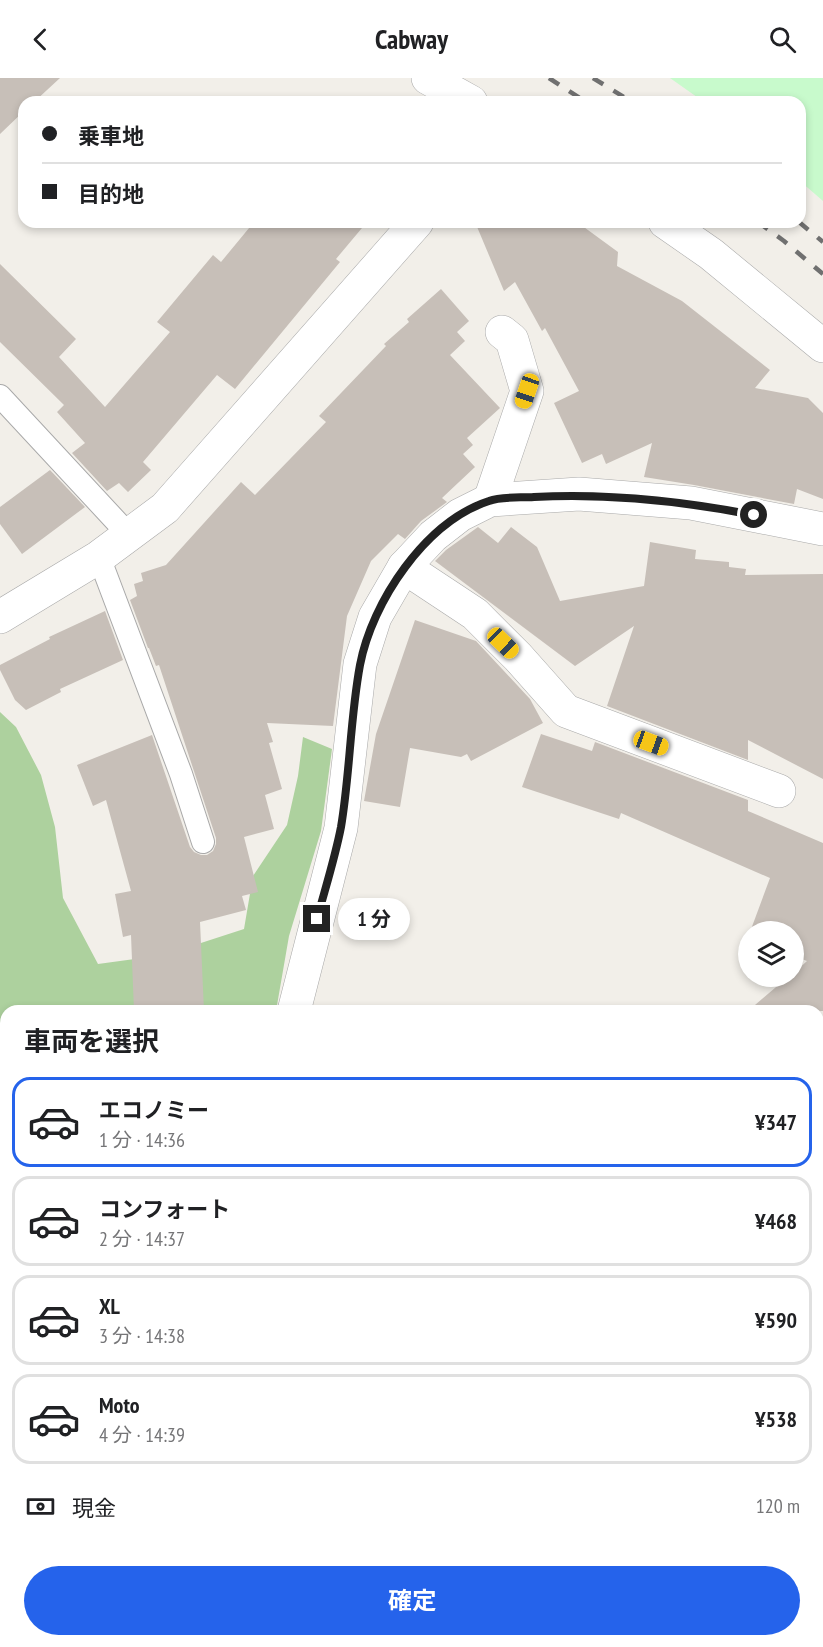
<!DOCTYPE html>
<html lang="ja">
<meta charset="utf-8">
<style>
:root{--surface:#fff;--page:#f6f6f6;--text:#202124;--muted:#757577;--line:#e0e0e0;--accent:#2563eb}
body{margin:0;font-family:"PT Sans Narrow","Noto Sans JP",sans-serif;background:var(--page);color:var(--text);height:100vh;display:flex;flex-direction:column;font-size:22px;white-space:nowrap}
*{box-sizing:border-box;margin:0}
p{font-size:20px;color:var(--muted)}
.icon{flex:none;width:33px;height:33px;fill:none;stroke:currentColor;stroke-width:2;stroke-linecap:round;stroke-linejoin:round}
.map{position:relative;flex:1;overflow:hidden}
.drawer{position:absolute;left:0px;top:927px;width:824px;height:642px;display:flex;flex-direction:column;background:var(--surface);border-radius:18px 18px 0 0;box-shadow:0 3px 9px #0003}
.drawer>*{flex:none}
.guide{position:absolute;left:18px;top:18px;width:788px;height:132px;border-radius:18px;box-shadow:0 3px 9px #0003;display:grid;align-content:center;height:132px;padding:0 24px;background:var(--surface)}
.buttons{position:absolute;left:738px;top:843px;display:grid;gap:12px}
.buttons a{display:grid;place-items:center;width:66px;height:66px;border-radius:50%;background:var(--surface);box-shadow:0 3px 9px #0003;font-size:30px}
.end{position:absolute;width:27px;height:27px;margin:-14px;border:8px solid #222;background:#fff;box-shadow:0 0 0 3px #fff}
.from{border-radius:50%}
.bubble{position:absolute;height:42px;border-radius:21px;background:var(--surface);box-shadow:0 3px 9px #0003;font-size:20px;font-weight:700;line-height:42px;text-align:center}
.car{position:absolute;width:18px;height:36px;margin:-18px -9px;border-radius:8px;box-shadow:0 0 4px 2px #0007;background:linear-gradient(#f5c518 24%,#345 0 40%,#f5c518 0 76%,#345 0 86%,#f5c518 0)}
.guide b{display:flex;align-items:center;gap:21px;height:57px;font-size:22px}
.guide b+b{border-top:2px solid var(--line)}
.guide i{width:15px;height:15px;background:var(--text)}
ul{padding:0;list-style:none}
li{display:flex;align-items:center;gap:18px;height:90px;margin:0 12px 9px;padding:0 12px;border:3px solid var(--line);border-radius:18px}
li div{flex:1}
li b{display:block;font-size:22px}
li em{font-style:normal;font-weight:700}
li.on{border-color:var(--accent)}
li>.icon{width:54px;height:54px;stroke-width:1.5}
h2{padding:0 24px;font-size:27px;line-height:72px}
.pay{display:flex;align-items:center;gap:15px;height:66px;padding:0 24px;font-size:22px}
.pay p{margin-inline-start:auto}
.cta{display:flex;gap:12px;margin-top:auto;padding:12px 24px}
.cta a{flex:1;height:69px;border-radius:36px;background:var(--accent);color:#fff;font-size:24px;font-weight:700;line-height:69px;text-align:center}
header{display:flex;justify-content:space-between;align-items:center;height:78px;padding:0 24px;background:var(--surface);font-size:27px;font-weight:700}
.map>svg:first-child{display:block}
.forest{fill:#add19e}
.park{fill:#c8facc}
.building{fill:#c7bfb8}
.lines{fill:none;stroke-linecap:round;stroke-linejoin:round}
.service-casing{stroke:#a9a9a9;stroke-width:24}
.minor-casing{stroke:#a9a9a9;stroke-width:34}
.tertiary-casing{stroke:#a9a9a9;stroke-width:34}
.service{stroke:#fff;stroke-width:22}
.minor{stroke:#fff;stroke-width:33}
.tertiary{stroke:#fff;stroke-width:33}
.rail{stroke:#707070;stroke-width:4.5;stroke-dasharray:12 12;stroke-linecap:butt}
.route{stroke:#222;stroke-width:8}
</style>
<header><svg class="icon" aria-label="back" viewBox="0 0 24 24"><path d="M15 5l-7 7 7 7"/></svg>Cabway<svg class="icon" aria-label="search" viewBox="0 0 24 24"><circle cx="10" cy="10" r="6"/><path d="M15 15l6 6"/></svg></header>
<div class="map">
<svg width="823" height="1569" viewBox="0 0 823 1569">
<rect width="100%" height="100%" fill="#f2efe9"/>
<!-- forest -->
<path class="forest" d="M 0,634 L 16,649 L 41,697 L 55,749 L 63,820 L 98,886 L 164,877 L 244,851 L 253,798 L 287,747 L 298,698 L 303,659 L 332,671 L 321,753 L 289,858 L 276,933 L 6,933 L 6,1157 L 0,1156 Z"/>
<!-- park -->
<path class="park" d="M 670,0 L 823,0 L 823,123 L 800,103 L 800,24 L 704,24 Z"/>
<!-- building -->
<g class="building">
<path d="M 0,0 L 60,0 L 34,24 L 24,24 L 24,33 L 0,56 Z"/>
<path d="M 254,144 L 367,144 L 336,181 L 340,184 L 235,311 L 217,297 L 143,384 L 151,392 L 128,414 L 119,405 L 107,413 L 72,375 L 85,365 L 57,334 L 64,327 L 0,264 L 0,186 L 76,261 L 59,279 L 105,329 L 170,254 L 157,244 L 213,177 L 221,184 Z"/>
<path d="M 475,144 L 577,144 L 618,174 L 617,188 L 682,223 L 770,292 L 755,310 L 808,320 L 823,335 L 823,421 L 797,411 L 794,426 L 694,407 L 644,399 L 652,365 L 606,386 L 602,376 L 582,385 L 554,325 L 579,313 L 545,250 L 542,253 L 515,204 L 504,213 Z"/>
<path d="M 441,211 L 469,243 L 457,254 L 465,263 L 450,277 L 500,330 L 467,360 L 473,367 L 463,376 L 475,389 L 442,420 L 447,424 L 421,443 L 405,461 L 398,456 L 371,483 L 347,538 L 333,648 L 267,645 L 273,664 L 269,665 L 282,711 L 265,717 L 274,751 L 244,759 L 258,814 L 242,818 L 246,832 L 200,844 L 204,933 L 134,933 L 131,857 L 123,859 L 115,816 L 131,813 L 106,722 L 93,728 L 77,687 L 152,657 L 190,769 L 194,774 L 201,777 L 207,777 L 213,773 L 216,766 L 216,760 L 159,587 L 156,588 L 149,570 L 148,570 L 130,522 L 137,518 L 134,506 L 143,503 L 141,495 L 166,487 L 241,404 L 255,417 L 326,344 L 319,338 L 386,268 L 384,266 L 409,244 L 407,241 Z"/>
<path d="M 50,392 L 85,429 L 22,476 L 0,446 L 0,429 Z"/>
<path d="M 478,449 L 498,465 L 511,449 L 537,469 L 560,523 L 644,508 L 650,464 L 696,472 L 695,481 L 729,484 L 729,489 L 746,491 L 745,497 L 823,496 L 823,701 L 748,662 L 748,682 L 607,628 L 634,548 L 575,588 L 435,483 L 446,472 Z"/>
<path d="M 105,533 L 123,582 L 60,611 L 61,614 L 26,632 L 15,622 L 0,592 L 0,587 L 50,561 L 49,559 Z"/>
<path d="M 415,542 L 476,563 L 530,621 L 543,645 L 471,683 L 467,676 L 461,679 L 410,670 L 400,729 L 364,723 L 376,656 Z"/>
<path d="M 541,656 L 592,673 L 595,664 L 748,722 L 748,733 L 823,765 L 823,933 L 748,933 L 789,898 L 794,898 L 794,895 L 807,883 L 794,878 L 794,854 L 750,854 L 770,800 L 621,735 L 619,741 L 522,709 Z"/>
</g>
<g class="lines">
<!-- service casing -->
<g class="service-casing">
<g id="service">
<path d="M 0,318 L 129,457"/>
<path d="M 99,479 L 181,696 L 203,764"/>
<path d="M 818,1341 L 823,1343"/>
</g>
</g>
<!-- minor casing -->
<g class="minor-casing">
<g id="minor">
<path d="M 490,422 L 527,313 L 512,262 L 502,254"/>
<path d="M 404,489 L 475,536 L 518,579 L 566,633 L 779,713"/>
<path d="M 0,539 L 99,479 L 165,430 L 417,144"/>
<path d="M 294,933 L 341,750 L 360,586 L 375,539 L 404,489 L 433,458 L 460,437 L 490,422 L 579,416 L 691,425 L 823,451"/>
<path d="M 818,1136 L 823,1134"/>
</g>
</g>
<!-- tertiary casing -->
<g class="tertiary-casing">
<g id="tertiary">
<path d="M 428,0 L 471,24"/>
<path d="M 665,144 L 711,176 L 823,268"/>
</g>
</g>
<!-- service -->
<use href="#service" class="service"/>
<!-- minor -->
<use href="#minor" class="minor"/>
<!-- tertiary -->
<use href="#tertiary" class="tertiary"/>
<!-- rail -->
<g class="rail">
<path d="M 549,0 L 586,24"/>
<path d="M 593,0 L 632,24"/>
<path d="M 758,144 L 784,163 L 823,196"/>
<path d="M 799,144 L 823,164"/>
</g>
</g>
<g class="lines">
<!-- route -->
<path class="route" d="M 317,841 C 325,811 335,780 341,749 C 350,696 350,641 360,587 C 372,524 425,444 489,423 C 502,418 520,420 534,419 C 608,415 682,423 754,437"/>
</g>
</svg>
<div class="buttons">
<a><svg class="icon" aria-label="layers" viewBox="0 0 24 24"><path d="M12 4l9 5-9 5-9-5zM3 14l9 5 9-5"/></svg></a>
</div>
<i class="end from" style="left:754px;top:437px"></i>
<i class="end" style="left:317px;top:841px"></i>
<div class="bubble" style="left:338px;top:820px;width:72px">1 分</div>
<i class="car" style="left:527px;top:313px;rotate:199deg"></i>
<i class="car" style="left:503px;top:565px;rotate:134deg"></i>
<i class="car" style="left:651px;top:665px;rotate:110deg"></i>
<div class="guide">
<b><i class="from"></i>乗車地</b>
<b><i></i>目的地</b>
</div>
<section class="drawer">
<h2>車両を選択</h2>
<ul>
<li class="on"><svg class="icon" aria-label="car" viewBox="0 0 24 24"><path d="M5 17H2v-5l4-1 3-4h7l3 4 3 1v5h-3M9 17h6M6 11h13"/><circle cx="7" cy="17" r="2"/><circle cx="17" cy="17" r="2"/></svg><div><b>エコノミー</b><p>1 分 · 14:36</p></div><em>¥347</em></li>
<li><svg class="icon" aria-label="car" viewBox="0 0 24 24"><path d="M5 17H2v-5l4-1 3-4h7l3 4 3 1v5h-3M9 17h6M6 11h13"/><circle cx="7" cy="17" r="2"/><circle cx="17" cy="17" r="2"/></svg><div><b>コンフォート</b><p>2 分 · 14:37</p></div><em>¥468</em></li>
<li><svg class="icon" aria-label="car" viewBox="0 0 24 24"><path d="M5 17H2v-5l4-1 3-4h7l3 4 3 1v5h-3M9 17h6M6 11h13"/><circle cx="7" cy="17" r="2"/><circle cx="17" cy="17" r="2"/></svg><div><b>XL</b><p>3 分 · 14:38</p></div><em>¥590</em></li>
<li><svg class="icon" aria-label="car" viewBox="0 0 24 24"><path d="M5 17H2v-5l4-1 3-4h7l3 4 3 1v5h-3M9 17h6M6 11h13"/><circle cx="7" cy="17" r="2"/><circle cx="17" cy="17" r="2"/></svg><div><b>Moto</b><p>4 分 · 14:39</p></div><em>¥538</em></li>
</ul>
<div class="pay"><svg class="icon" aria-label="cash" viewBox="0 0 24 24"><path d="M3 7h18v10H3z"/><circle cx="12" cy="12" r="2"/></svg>現金<p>120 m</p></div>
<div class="cta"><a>確定</a></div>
</section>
</div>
